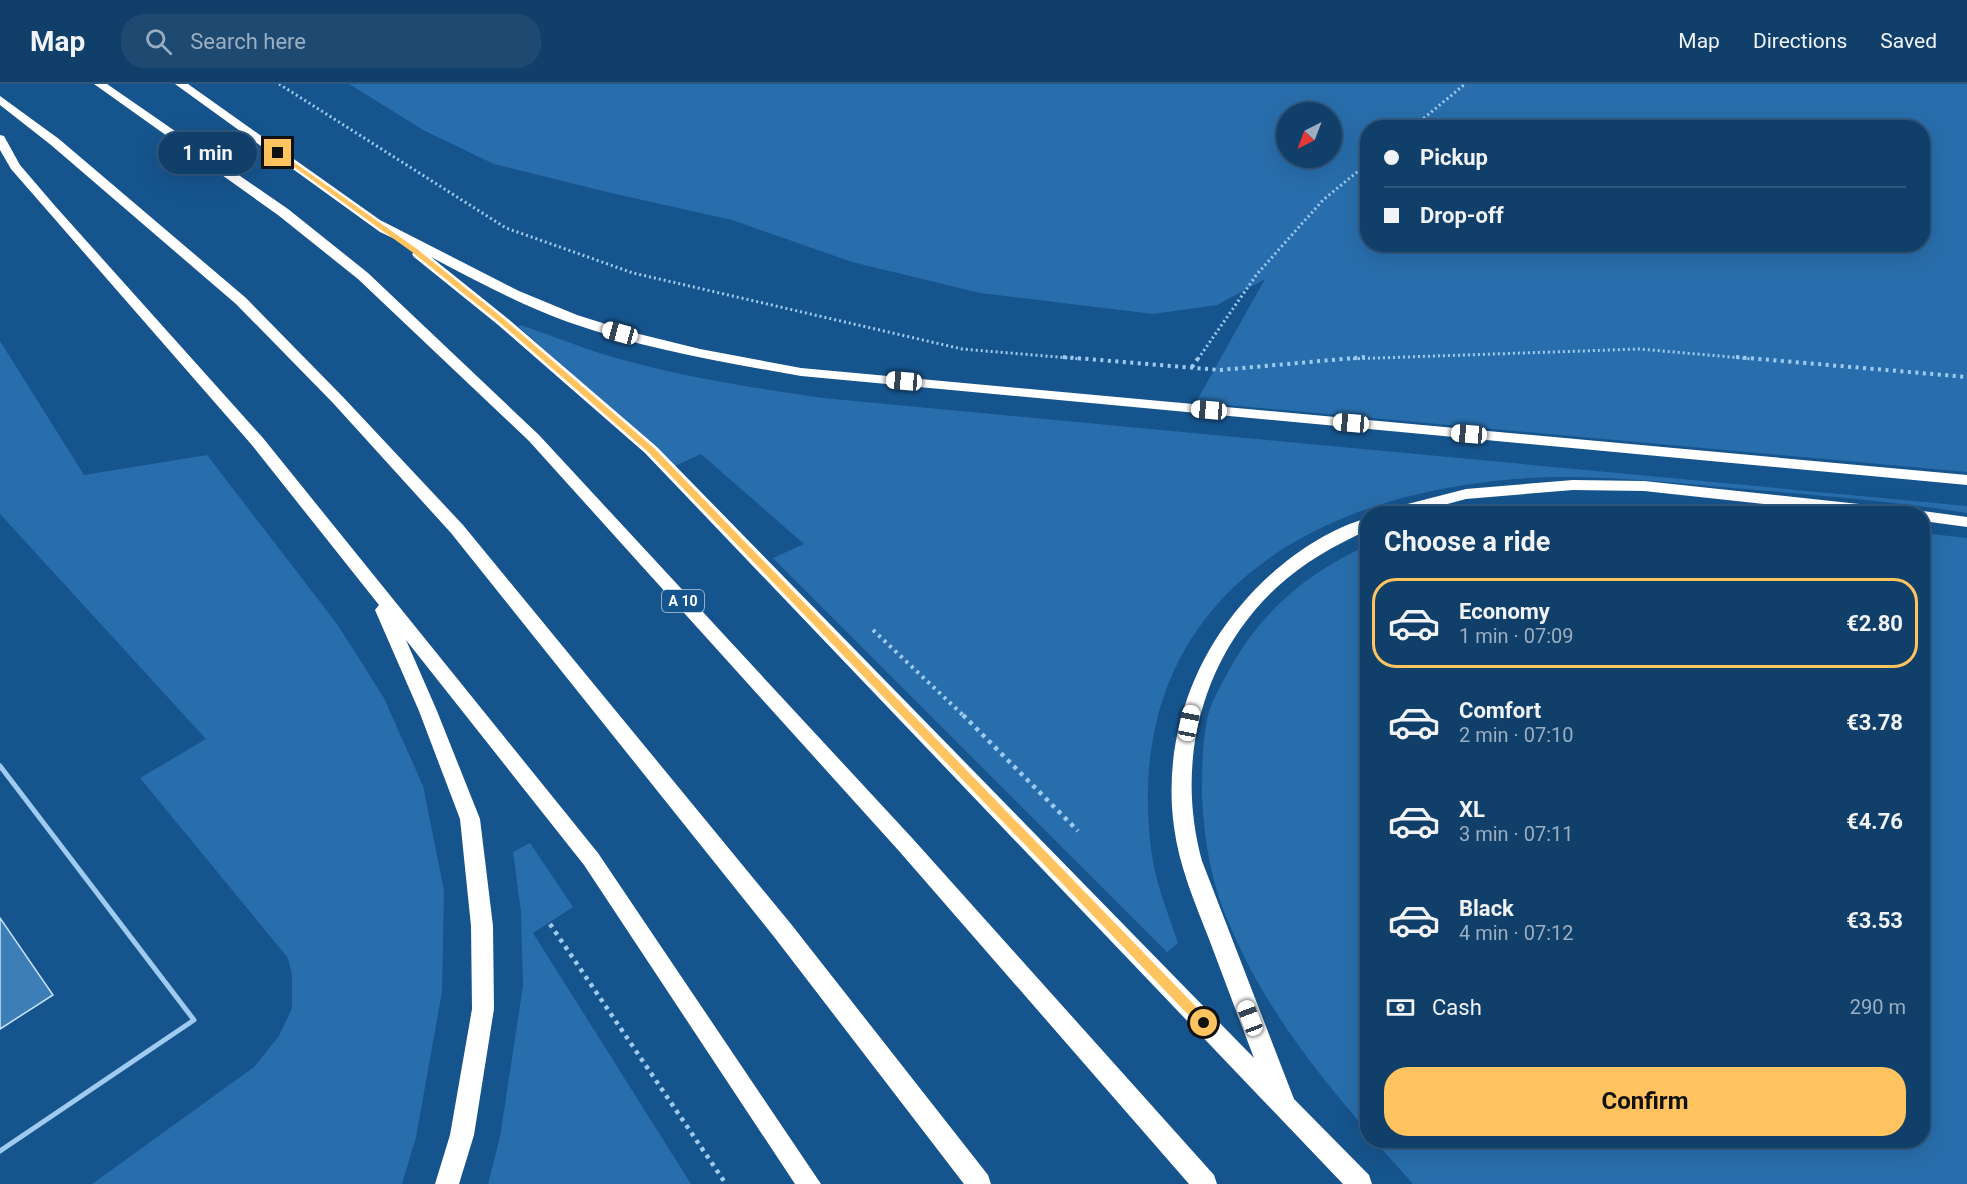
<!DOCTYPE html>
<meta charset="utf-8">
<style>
:root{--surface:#103f6a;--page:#1e4a72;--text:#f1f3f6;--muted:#9cafc1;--line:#30587e;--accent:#ffc35f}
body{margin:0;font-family:Roboto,sans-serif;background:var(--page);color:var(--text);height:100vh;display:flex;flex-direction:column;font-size:22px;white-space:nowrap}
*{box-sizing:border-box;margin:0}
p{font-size:20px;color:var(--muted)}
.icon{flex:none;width:33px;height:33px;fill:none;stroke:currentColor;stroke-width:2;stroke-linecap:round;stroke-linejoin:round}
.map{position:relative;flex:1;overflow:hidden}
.panel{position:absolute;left:1360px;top:422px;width:570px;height:642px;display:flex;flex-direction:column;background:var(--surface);border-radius:24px;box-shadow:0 6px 24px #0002,0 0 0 2px var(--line)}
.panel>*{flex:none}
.guide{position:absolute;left:1360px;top:36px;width:570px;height:132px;border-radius:24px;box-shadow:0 6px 24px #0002,0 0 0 2px var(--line);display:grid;align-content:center;height:132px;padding:0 24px;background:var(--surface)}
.needle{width:39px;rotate:222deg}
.tools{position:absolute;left:1276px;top:18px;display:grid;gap:12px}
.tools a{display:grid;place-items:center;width:66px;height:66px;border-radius:50%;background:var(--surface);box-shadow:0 6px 24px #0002,0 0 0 2px var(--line);font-size:30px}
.end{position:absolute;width:27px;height:27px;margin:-14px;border:8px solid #ffc35f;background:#111;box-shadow:0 0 0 3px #111}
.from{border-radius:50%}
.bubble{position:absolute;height:42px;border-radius:21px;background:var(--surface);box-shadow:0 6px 24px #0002,0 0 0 2px var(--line);font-size:20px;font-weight:700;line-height:42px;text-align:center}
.car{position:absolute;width:18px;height:36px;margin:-18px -9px;border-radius:8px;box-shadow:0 0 4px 2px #0007;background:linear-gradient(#fff 24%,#345 0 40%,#fff 0 76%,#345 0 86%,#fff 0)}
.guide b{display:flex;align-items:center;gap:21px;height:57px;font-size:22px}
.guide b+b{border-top:2px solid var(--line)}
.guide i{width:15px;height:15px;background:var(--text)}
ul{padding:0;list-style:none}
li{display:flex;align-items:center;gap:18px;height:90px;margin:0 12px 9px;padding:0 12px;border:3px solid transparent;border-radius:24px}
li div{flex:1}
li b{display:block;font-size:22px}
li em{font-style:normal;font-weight:700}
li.on{border-color:var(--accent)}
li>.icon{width:54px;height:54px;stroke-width:1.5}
h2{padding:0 24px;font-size:27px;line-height:72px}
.pay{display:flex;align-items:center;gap:15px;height:66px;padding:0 24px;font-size:22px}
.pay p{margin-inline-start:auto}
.cta{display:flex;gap:12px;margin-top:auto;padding:12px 24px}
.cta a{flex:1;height:69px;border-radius:24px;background:var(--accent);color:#111;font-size:24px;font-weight:700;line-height:69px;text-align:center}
header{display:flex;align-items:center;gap:36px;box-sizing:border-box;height:84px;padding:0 30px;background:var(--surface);border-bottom:2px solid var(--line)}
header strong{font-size:28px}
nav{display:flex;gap:33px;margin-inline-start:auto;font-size:21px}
.search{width:420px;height:54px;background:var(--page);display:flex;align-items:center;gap:15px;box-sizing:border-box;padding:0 21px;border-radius:24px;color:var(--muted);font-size:22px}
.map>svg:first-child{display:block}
.green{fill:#286eac;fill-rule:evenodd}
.building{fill:#3e7eb6;stroke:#c7e3fb;stroke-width:1.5}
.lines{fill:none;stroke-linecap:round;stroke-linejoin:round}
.path-far2{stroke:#a0cbf0;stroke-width:3;stroke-dasharray:2 3;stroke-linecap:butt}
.path-far1{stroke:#a0cbf0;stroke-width:4;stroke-dasharray:3 4.5;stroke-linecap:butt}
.path{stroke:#a0cbf0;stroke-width:4.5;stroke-dasharray:4 5;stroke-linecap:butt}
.service{stroke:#a0cbf0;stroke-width:5}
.motorway{fill:#fff;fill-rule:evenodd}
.route{fill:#ffc35f}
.labels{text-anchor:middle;stroke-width:6;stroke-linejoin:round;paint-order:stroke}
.shield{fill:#16548d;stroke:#b9ccdd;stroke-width:1.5}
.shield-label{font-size:14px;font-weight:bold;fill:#fff}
</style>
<header>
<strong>Map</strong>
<div class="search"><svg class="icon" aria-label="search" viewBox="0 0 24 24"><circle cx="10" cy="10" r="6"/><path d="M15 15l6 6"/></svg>Search here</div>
<nav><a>Map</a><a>Directions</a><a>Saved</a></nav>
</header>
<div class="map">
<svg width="1967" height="1100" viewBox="0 0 1967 1100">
<rect width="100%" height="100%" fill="#16548d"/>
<!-- green -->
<g class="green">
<path d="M 349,0 L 1967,0 L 1967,388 L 1196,318 L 1265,195 L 1217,221 L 1153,230 L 980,209 L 852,178 L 732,136 L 607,108 L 494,80 L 425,47 ZM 1287,28 L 1332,28 L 1332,74 L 1287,74 ZM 1368,44 L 1923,44 L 1923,160 L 1368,160 Z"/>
<path d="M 520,241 C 554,252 586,266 620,275 C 687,294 755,304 823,314 L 1967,422 L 1967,429 C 1889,416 1811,411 1733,404 C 1661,398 1587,389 1514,395 C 1298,413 1122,525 1151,765 C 1155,798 1168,829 1178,859 L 1167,868 L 773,474 L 804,460 L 701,370 L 675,382 L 518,242 Z"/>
<path d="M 0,257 L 84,391 L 207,371 L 337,540 L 384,614 L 423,702 L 444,807 L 442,908 L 416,1053 L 402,1100 L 92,1100 L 254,983 L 279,952 L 292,924 L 292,891 L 288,874 L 140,694 L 206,655 L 0,430 Z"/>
<path d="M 1588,421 L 1655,423 L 1716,429 L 1479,429 Z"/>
<path d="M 1923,449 L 1967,454 L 1967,1100 L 1413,1100 L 1374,1056 L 1923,1056 Z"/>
<path d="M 1368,461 L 1368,1048 C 1312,983 1261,918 1228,837 C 1211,798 1204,755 1202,713 C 1202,688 1202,661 1207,636 C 1210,620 1219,605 1227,590 C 1260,528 1305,490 1368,461 Z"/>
<path d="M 530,759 L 573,823 L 533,849 L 691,1100 L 488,1100 L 500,1053 L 523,902 L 521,828 L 513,768 Z"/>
</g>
<!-- building -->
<path class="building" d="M 0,834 L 53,911 L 0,945 Z"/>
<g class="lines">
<!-- path-far2 -->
<g class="path-far2">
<path d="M 279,0 L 506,144 L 633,189 L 962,265 L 1081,275"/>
<path d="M 1412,44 L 1465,0"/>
<path d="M 1198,275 L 1257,190 L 1323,116 L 1368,79"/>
<path d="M 1348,275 L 1640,265 L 1753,275"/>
</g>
<!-- path-far1 -->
<g class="path-far1">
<path d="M 1063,273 L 1220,286 L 1365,273"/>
<path d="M 1736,273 L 1967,293"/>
<path d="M 1192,283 L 1199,273"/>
<path d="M 873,546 L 965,633"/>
</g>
<!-- path -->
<g class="path">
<path d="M 963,631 L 1078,747"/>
<path d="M 550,840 L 726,1100"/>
</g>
<!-- service -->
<path class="service" d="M 0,682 L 194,936 L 0,1067"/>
<!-- motorway -->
<g class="motorway">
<path d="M 94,0 L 107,0 L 288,125 L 368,189 L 539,351 L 913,755 L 1214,1091 L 1217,1100 L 1189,1100 L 899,767 L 529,357 L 358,195 L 278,131 Z"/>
<path d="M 175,0 L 188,0 L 380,136 L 519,207 L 577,231 L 631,248 L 700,265 L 801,284 L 1967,391 L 1967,401 L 801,292 C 722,278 644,265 568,238 C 521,221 476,197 431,173 L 507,234 L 657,363 L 1254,974 C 1239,935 1224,895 1209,855 C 1195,819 1179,782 1174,743 C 1163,663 1189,581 1242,520 C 1272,484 1322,446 1368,434 L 1368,446 C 1335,461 1303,479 1276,504 C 1201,575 1175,679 1202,777 L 1294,1015 L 1369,1091 L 1372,1100 L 1343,1100 L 645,369 L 497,240 L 414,173 L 412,170 L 418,166 L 380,148 Z"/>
<path d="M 0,12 L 59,55 L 246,214 L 343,313 L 463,441 L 791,840 L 988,1091 L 991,1100 L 964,1100 L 775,854 L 451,449 L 333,319 L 236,220 L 51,61 L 0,21 Z"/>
<path d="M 0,51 L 4,52 L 20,81 L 56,123 L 263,354 L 598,769 L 821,1100 L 795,1100 L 584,781 L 406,556 L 437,627 L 480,735 L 493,842 L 494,925 L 474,1051 L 459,1100 L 435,1100 L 450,1051 L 472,925 L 471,842 L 460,735 L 419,627 L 375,526 L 379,521 L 251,360 L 11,85 L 0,66 Z"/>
<path d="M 1573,396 L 1644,397 L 1896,424 L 1902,425 L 1904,429 L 1847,429 L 1644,407 L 1573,406 L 1466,415 L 1414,429 L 1386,429 L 1388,425 L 1466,405 Z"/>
<path d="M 1923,427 L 1967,433 L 1967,443 L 1923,437 L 1923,429 L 1917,429 Z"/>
</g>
</g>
<!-- route -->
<path class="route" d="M 278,67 L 417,165 L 504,235 L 654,364 L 1208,935 L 1210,939 L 1208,943 L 1200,943 L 648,368 L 499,238 L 412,168 L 276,70 Z"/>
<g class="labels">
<!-- shield labels -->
<rect class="shield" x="662" y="506" width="42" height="22" rx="4.5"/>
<g class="shield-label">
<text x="683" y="522">A 10</text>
</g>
</g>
</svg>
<div class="tools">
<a><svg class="needle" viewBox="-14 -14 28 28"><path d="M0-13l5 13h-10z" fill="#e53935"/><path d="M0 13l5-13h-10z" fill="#9cafc1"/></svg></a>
</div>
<i class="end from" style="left:1204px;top:939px"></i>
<i class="end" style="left:278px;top:69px"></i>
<div class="bubble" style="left:158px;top:48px;width:99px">1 min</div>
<i class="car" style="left:620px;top:249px;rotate:285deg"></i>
<i class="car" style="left:904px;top:297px;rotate:275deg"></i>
<i class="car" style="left:1209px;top:326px;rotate:275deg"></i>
<i class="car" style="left:1351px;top:339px;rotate:275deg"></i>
<i class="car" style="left:1469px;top:350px;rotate:275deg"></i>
<i class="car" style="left:1189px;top:639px;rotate:11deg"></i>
<i class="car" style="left:1250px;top:934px;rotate:339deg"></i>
<div class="guide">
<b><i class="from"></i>Pickup</b>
<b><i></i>Drop-off</b>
</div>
<section class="panel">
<h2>Choose a ride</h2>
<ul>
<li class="on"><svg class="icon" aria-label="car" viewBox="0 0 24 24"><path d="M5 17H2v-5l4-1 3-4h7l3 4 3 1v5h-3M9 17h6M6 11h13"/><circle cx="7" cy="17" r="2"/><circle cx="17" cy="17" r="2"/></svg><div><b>Economy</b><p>1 min · 07:09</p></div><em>€2.80</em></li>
<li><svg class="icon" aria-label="car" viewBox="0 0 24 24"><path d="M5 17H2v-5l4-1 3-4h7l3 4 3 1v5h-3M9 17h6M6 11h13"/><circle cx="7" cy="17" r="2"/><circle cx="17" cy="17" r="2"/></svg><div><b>Comfort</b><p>2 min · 07:10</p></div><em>€3.78</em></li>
<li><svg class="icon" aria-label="car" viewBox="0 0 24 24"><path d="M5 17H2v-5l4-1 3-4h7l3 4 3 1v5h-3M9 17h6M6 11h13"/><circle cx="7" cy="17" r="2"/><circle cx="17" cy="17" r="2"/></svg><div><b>XL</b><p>3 min · 07:11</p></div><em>€4.76</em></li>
<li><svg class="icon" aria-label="car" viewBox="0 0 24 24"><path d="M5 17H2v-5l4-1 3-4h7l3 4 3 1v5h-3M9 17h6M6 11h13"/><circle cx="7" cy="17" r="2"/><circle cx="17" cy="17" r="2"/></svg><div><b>Black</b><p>4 min · 07:12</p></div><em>€3.53</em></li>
</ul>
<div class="pay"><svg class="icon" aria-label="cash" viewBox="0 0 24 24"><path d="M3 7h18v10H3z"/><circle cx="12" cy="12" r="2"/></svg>Cash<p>290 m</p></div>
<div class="cta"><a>Confirm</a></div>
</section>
</div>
